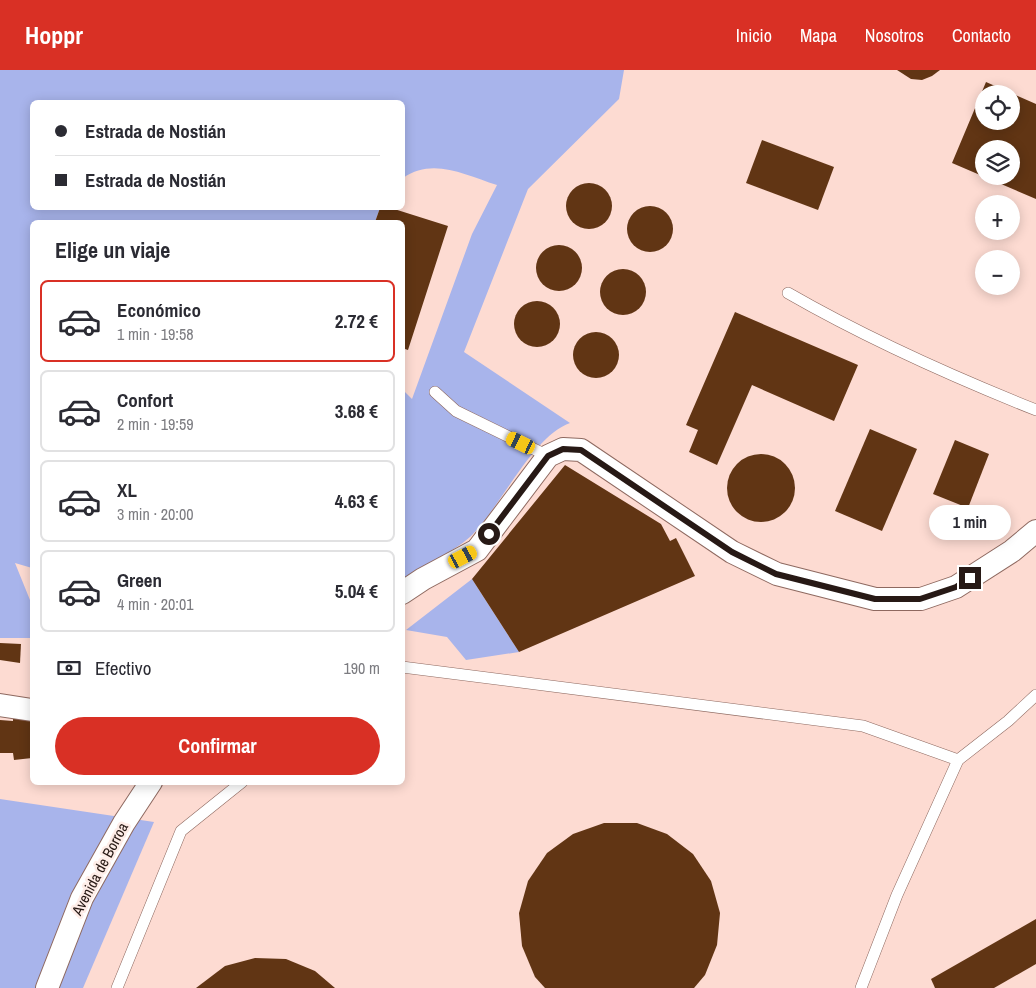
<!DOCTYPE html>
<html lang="es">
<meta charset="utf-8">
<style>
:root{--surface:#fff;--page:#f2f2f3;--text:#2b2b33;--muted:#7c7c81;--line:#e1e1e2;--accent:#d93025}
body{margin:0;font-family:"Archivo Narrow",sans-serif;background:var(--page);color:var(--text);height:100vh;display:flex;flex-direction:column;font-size:19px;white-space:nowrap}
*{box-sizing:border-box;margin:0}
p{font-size:16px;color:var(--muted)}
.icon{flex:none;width:28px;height:28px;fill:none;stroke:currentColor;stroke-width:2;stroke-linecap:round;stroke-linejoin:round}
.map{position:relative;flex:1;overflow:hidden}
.drawer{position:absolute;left:30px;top:150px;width:375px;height:565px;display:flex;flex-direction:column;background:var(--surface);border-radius:8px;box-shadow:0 2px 12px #0003}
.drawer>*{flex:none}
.top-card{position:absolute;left:30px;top:30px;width:375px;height:110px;border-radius:8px;box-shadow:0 2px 12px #0003;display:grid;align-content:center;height:110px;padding:0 25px;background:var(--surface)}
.tools{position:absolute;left:975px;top:15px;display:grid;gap:10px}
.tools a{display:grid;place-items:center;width:45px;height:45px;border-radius:50%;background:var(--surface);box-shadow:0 2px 12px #0003;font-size:25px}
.end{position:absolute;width:22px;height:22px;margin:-11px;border:6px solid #271915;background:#fff;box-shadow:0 0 0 2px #fff}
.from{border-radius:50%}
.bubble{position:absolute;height:35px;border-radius:18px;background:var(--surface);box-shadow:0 2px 12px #0003;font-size:16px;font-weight:800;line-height:35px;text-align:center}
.car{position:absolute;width:15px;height:30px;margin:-15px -8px;border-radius:6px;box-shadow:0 0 4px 1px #0007;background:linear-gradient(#f5c518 24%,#345 0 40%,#f5c518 0 76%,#345 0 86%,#f5c518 0)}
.top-card b{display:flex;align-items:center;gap:18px;height:48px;font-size:19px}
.top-card b+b{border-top:1px solid var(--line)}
.top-card i{width:12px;height:12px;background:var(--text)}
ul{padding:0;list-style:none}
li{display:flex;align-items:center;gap:15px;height:82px;margin:0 10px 8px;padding:0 15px;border:2px solid var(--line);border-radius:8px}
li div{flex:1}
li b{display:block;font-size:19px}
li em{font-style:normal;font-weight:800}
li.current{border-color:var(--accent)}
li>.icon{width:45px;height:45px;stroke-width:1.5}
h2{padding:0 25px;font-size:22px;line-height:60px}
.pay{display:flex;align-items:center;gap:12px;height:55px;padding:0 25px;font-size:19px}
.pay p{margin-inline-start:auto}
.button{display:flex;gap:10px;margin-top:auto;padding:10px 25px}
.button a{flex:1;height:58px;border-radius:30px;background:var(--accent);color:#fff;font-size:20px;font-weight:800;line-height:58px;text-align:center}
header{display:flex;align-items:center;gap:30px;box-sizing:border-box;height:70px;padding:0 25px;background:var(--accent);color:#fff}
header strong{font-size:24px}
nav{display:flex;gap:28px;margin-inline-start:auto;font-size:18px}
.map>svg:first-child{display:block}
.green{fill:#a8b4eb}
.building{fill:#613514;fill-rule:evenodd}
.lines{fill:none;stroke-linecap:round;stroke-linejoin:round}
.lane-casing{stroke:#8e6960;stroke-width:12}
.street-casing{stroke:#8e6960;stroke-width:24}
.lane{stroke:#fff;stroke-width:11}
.street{stroke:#fff;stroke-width:22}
.route{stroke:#271915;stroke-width:6}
.labels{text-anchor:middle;stroke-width:5;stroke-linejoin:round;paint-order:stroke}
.street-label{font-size:15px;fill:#271915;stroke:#feede8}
</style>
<header>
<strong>Hoppr</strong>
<nav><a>Inicio</a><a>Mapa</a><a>Nosotros</a><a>Contacto</a></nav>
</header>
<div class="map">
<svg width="1036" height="918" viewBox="0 0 1036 918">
<rect width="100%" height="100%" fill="#fddbd2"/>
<!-- green -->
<g class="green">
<path d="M 0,0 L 624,0 L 619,29 L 528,119 L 464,282 L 570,353 C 533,366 502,434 473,464 C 460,478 420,498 403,509 L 403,320 L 412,329 L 472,164 L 497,115 C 465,105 433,87 403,108 L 402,32 L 32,32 L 32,138 L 380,138 L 375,152 L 32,152 L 32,498 L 15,493 L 32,535 L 32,568 L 0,568 Z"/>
<path d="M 472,509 L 519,582 L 466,590 L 447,567 L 406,560 Z"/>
<path d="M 0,729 L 154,752 L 83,918 L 0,918 Z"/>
</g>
<!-- building -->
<g class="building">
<path d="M 897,0 L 940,0 L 932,6 L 922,10 L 911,9 Z"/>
<path d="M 986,12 L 1036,34 L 1036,129 L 952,93 ZM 984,24 L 1011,24 L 1011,51 L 984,51 ZM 984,79 L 1011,79 L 1011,106 L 984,106 Z"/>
<path d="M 762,70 L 834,97 L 818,140 L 746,113 Z"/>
<circle cx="589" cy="136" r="23"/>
<circle cx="650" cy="159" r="23"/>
<path d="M 380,138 L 391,138 L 448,156 L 408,280 L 402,278 L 402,152 L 375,152 Z"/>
<circle cx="559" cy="198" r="23"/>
<circle cx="623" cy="222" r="23"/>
<circle cx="537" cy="254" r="23"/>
<path d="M 735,242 L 858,295 L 834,351 L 752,315 L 717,395 L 689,382 L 698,360 L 686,355 Z"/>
<circle cx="596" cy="285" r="23"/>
<path d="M 870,359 L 917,379 L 882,461 L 835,441 Z"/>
<path d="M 955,370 L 989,384 L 968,438 L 933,424 Z"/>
<circle cx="761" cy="418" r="34"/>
<path d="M 565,395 L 661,454 L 670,471 L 676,468 L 695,506 L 519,582 L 472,509 Z"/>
<path d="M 0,573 L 21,574 L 20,593 L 0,590 Z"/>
<path d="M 13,643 L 32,645 L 32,688 L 14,690 L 13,683 L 0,683 L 0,650 L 13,651 Z"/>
<path d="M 604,753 L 637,753 L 667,764 L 693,784 L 711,811 L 720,843 L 717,875 L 705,905 L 694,918 L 545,918 L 535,907 L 522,876 L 519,843 L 528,811 L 547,783 L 573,764 Z"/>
<path d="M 1036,849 L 1036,894 L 994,918 L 935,918 L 931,909 Z"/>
<path d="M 255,888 L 286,889 L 315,901 L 335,918 L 196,918 L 225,896 Z"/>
</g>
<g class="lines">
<!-- lane casing -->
<g class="lane-casing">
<g id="lane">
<path d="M 788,223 C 868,269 951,306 1036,340"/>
<path d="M 435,322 L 456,341 L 548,386"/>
<path d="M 402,597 L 863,656 L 958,690"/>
<path d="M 117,918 L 181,761 L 242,712"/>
<path d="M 861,918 L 897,825 L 958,690 L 1008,651 L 1036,625"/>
</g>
</g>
<!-- street casing -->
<g class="street-casing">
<g id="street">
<path d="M 402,523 L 423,509 L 477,480 L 548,386 L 563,379 L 581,380 L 732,482 L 777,504 L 875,529 L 921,529 L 956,517 L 1012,481 L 1036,461"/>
<path d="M 0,635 L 32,640"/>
<path d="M 47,918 L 82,828 L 124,753 L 151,712"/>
</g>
</g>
<!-- lane -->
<use href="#lane" class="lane"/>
<!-- street -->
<use href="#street" class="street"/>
</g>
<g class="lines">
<!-- route -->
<path class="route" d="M 489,464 L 548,386 L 563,379 L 581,380 L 732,482 L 776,504 L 875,529 L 920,529 L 956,517 L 970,508"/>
</g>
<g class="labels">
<!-- street labels -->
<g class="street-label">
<text transform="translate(100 799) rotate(-62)" y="5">Avenida de Borroa</text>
</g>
</g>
</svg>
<div class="tools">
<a><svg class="icon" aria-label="locate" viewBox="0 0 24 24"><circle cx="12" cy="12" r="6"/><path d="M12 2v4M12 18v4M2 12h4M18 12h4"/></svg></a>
<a><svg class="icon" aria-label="layers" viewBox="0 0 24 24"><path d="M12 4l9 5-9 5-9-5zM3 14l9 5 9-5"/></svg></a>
<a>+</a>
<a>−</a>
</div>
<i class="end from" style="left:489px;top:464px"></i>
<i class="end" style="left:970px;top:508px"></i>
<div class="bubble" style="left:929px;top:435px;width:82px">1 min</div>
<i class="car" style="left:521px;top:373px;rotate:296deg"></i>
<i class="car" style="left:463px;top:487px;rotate:62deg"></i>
<div class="top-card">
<b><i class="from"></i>Estrada de Nostián</b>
<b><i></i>Estrada de Nostián</b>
</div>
<section class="drawer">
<h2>Elige un viaje</h2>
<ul>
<li class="current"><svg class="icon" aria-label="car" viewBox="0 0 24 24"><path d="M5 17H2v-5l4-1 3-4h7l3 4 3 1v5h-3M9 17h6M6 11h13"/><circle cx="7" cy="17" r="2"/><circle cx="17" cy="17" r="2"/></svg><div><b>Económico</b><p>1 min · 19:58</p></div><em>2.72 €</em></li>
<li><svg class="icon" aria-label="car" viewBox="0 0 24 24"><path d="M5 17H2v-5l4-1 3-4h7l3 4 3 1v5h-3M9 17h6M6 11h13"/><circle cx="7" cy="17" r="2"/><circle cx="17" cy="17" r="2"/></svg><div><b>Confort</b><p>2 min · 19:59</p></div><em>3.68 €</em></li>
<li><svg class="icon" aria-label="car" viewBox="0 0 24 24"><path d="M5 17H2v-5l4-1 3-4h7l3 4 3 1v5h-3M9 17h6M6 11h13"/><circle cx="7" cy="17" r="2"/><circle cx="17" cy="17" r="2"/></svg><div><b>XL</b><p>3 min · 20:00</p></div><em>4.63 €</em></li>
<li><svg class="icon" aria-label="car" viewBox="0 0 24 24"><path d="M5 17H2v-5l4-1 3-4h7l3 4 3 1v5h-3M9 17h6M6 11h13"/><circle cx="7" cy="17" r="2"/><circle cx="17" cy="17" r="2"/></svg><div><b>Green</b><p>4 min · 20:01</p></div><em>5.04 €</em></li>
</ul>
<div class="pay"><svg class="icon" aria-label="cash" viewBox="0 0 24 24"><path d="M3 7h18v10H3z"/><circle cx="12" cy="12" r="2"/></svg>Efectivo<p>190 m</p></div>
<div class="button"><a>Confirmar</a></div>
</section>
</div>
